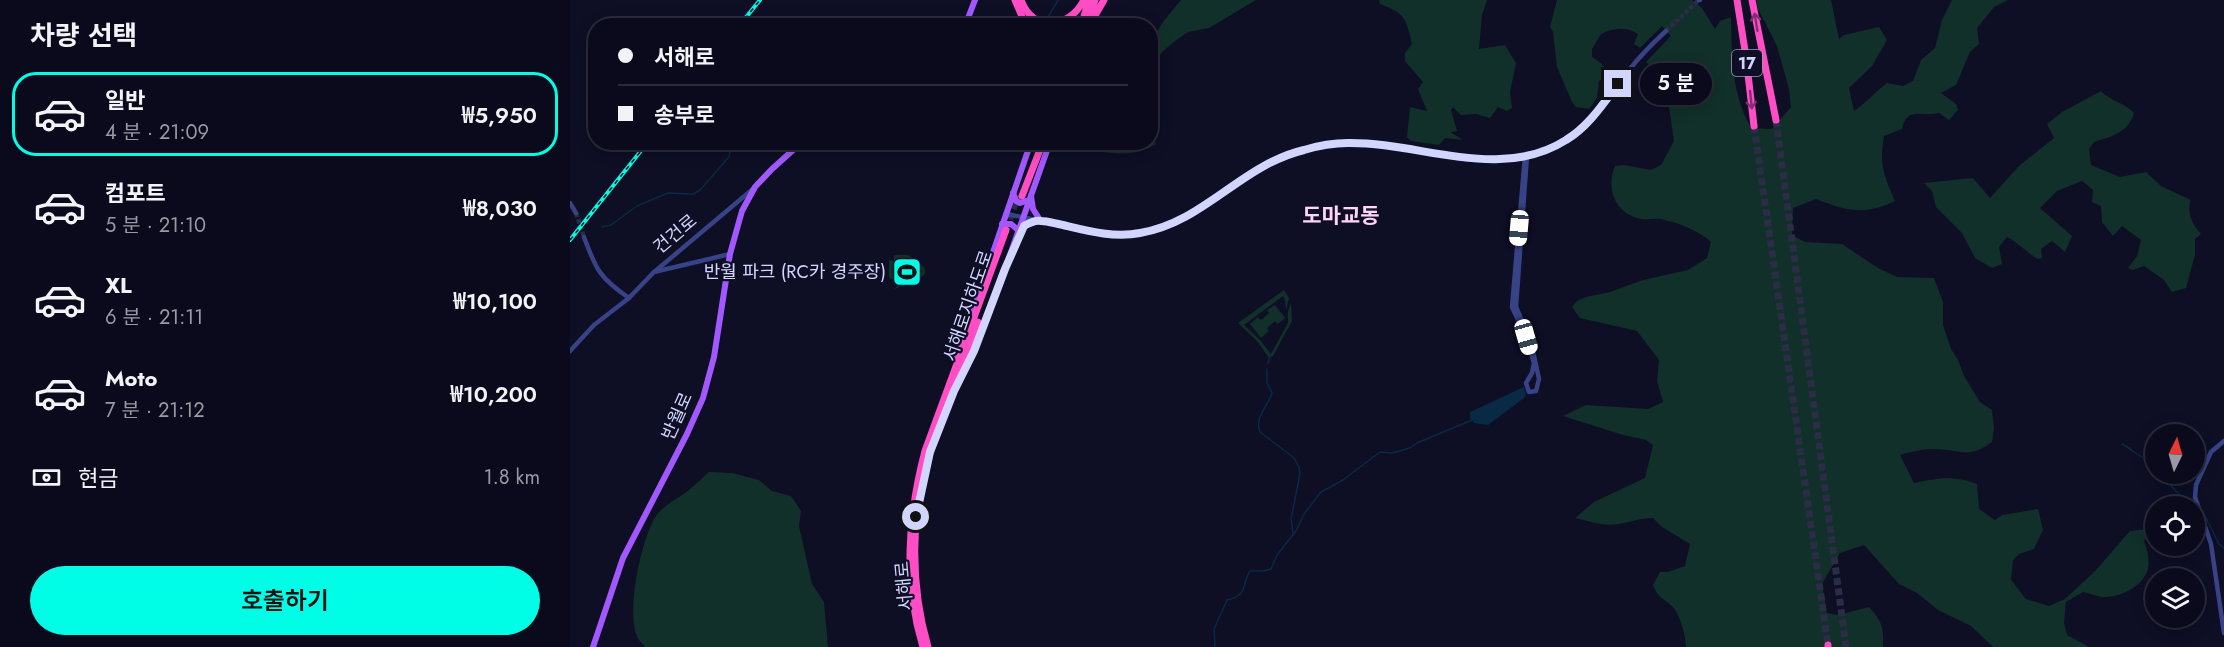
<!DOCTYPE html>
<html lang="ko">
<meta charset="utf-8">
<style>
:root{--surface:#0a0a1c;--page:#181829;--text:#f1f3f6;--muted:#999aa3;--line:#2a2b3b;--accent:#00fde6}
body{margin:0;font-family:Jost,"Noto Sans KR",sans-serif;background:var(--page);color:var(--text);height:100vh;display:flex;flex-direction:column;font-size:22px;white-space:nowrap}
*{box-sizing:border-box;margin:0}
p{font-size:20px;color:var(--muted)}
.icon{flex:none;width:33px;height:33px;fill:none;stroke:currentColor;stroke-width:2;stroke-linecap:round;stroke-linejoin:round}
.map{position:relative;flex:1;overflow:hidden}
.panel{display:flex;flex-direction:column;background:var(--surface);width:570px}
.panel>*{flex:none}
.guide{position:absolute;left:18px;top:18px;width:570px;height:132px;border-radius:24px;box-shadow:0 3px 15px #0003,0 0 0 2px var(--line);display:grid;align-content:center;height:132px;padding:0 30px;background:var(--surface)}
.needle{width:39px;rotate:5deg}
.controls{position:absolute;left:1575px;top:424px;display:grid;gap:12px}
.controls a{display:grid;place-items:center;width:60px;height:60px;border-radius:50%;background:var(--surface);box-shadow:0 3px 15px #0003,0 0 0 2px var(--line);font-size:30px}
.end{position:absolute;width:27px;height:27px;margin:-14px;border:8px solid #d2d6ff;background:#111;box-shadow:0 0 0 3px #111}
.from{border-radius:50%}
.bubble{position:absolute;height:42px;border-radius:21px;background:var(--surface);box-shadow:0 3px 15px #0003,0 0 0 2px var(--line);font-size:20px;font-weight:600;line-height:42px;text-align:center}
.car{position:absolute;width:18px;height:36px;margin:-18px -9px;border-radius:8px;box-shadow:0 0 4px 2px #0007;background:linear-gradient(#fff 24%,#345 0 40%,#fff 0 76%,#345 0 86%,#fff 0)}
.guide b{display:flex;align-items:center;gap:21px;height:57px;font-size:22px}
.guide b+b{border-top:2px solid var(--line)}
.guide i{width:15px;height:15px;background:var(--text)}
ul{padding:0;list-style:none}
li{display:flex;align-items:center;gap:18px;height:84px;margin:0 12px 9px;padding:0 18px;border:3px solid transparent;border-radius:24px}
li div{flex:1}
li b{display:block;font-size:22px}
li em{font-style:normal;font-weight:600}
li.on{border-color:var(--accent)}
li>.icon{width:54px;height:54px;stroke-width:1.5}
h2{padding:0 30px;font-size:27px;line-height:72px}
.pay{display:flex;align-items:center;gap:15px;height:66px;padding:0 30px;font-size:22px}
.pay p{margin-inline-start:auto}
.action{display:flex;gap:12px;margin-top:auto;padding:12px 30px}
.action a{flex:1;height:69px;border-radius:36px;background:var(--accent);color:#111;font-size:24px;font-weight:600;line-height:69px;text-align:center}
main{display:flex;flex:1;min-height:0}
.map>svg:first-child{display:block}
.green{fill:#113029}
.water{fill:#082a44}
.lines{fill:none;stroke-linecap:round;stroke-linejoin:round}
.stream{stroke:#082a44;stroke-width:1.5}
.minor-tunnel{stroke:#2b2c46;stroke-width:4.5;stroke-dasharray:4.5 2;stroke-linecap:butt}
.highway-tunnel{stroke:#2b2c46;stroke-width:7;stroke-dasharray:7 3.5;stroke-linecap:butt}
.minor{stroke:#374386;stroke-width:4.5}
.major{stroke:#a159ff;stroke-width:6}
.highway{stroke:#ff4dc5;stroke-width:7}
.rail-casing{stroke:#00fde6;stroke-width:4}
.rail{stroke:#0e0e25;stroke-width:1.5;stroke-dasharray:4.5;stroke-linecap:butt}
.oneway{stroke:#862e75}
.route{stroke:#d2d6ff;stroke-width:8}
.labels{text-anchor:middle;stroke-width:4.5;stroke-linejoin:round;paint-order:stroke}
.shield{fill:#0e0e25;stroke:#979abe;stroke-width:1.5}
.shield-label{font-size:16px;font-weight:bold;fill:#d2d6ff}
.street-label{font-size:18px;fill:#d2d6ff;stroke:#0e0e25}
.poi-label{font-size:18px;fill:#d2d6ff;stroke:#0e0e25;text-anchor:end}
.quarter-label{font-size:21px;font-weight:bold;fill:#ffd4f8;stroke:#0e0e25}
</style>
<main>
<section class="panel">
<h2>차량 선택</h2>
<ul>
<li class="on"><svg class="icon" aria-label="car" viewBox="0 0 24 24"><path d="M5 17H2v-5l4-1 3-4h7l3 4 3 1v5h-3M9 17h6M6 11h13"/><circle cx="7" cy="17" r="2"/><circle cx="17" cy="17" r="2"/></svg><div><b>일반</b><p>4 분 · 21:09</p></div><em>₩5,950</em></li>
<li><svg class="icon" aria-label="car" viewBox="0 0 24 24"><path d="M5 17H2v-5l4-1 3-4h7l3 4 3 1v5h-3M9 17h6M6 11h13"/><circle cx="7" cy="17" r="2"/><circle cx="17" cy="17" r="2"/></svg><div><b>컴포트</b><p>5 분 · 21:10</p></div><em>₩8,030</em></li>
<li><svg class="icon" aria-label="car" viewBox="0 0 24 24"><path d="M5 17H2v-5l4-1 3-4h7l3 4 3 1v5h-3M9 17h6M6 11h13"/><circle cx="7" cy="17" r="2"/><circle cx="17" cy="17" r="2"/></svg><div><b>XL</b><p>6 분 · 21:11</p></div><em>₩10,100</em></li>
<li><svg class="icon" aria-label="car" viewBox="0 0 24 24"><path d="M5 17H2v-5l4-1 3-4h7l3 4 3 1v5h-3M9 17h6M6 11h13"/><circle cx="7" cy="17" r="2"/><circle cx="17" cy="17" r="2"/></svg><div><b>Moto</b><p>7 분 · 21:12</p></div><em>₩10,200</em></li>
</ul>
<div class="pay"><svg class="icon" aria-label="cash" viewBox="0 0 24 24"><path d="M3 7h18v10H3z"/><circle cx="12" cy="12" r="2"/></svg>현금<p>1.8 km</p></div>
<div class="action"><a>호출하기</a></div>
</section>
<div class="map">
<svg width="1654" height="647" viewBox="0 0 1654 647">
<rect width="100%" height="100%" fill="#0e0e25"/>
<!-- green -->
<g class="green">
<path d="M 611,0 L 686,0 L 639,28 L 618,32 L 605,41 L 592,52 L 581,69 L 581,41 L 593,22 Z"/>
<path d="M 809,0 L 917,0 L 912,15 L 909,49 L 935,45 L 946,63 L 940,92 L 942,108 L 937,111 L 928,107 L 920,118 L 906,114 L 891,115 L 883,107 L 881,110 L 887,131 L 880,132 L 893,140 L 875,138 L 869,145 L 841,141 L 837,137 L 840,107 L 857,111 L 848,89 L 853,82 L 835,61 L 835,53 L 842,44 C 836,17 834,13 810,4 Z"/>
<path d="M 987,0 L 1122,0 L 1132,8 L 1145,29 L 1150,21 L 1161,17 C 1162,57 1161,92 1181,128 L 1202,129 L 1221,107 L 1219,89 L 1207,46 L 1188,9 L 1186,0 L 1261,0 L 1269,39 L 1274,35 L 1309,27 L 1317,40 L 1302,66 L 1279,88 L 1284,111 C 1296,103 1305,92 1317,83 L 1333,86 L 1343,81 L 1351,60 L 1365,48 L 1372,20 L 1382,0 L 1438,0 L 1424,7 L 1407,28 L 1409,44 L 1400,52 L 1386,85 L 1371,93 L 1386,104 L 1388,110 L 1379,120 L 1369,113 C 1352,117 1337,106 1332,129 L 1314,136 C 1309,165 1314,175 1325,201 C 1294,216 1277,211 1246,199 L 1223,208 L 1222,235 L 1235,242 L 1272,244 L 1308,268 L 1327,277 L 1364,278 L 1373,302 L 1373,325 L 1381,349 L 1388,360 L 1394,376 L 1410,402 L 1422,410 L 1424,428 L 1422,442 C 1398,460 1390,449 1363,449 C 1353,449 1340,452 1330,455 L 1344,483 C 1369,478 1382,475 1407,484 L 1409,509 L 1425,520 L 1432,515 L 1468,509 L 1473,530 L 1464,549 L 1449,554 L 1443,560 L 1441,580 L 1456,599 L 1479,606 L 1495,599 L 1526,570 L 1560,531 L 1585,528 L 1574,541 C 1577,549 1580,559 1578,569 C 1573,587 1549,598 1532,597 C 1526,596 1519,593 1513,592 L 1496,602 L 1494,623 L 1497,635 L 1519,647 L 1423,647 L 1401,626 L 1368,610 L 1347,593 L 1329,584 L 1294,545 L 1270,553 L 1252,584 L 1257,613 L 1268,615 L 1299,607 C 1312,621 1314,628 1313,647 L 1116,647 C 1116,636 1110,614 1102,606 C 1092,597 1088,598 1083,585 L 1090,572 L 1098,572 L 1115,566 L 1120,544 L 1092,527 L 1083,518 C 1071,518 1061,522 1049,524 C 1034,527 1019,521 1005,518 L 1024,502 L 1075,478 L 1083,445 L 1076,440 L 1053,435 L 993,416 L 1016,405 L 1078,409 L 1093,402 L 1087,381 L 1089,360 L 1067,331 L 1010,318 L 1002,307 L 1007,301 L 1016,297 L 1040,292 L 1073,280 L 1118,270 L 1137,258 L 1141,242 C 1128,230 1108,223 1091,219 C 1085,218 1078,220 1072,219 C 1046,215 1035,189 1045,166 L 1054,165 L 1081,170 L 1091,165 L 1104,141 L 1099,107 L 1093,93 L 1090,75 L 1076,62 L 1101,36 L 1092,26 L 1070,48 L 1064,44 L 1068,34 C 1056,26 1043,28 1031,34 L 1022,49 L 1022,57 L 1031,63 L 1039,74 L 1035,81 L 1032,79 L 1029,81 L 1027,98 L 1019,109 L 1006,107 L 1002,102 L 987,67 L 983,32 L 980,27 Z"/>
<path d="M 1531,91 C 1542,102 1553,102 1564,113 C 1559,132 1541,137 1524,142 L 1519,149 L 1521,165 L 1550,177 L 1576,172 L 1591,186 L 1621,200 C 1616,213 1623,225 1631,234 L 1625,239 L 1625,255 L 1616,288 L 1602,292 L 1594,280 L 1574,266 L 1563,270 L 1558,268 L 1567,256 L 1571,240 L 1552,226 L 1543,236 L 1532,222 L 1531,206 L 1522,202 L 1523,190 L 1512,181 L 1487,191 L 1470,208 L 1502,236 L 1495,252 L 1482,241 L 1471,249 L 1472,258 L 1468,259 C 1457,253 1449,243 1437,237 L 1429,247 L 1432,264 L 1422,268 L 1405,258 L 1392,233 L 1366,207 L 1362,191 L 1354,183 L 1403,178 L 1420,198 L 1450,165 L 1484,138 L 1477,124 L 1492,112 Z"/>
<path d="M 581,136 L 586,144 C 561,159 537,154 510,145 L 511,142 L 580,142 Z"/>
<path d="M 324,255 L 337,255 L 342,257 L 341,261 C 349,262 356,265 355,274 C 347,282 334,284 323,290 L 336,279 L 321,279 L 319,277 L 319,260 L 324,261 Z"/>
<path d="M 714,290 L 719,298 L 716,311 L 715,300 L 713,296 L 674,325 L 690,340 L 701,354 L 718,323 L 718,312 L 721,302 L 722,321 L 703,356 L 699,358 L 687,341 L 668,323 Z"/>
<path d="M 705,305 L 715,318 L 708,324 L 705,321 L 697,328 L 699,331 L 691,338 L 680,324 L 688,317 L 691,320 L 699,313 L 697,310 Z"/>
<path d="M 139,472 L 162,473 L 189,480 L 202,491 L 221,496 L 231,511 L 229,526 L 242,584 L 254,602 L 258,647 L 75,647 C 73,644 68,640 67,636 C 56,611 71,539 86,516 C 93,506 105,500 115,493 C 123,487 131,479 139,472 Z"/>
</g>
<!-- water -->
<path class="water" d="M 954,387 L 956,395 L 954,398 L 918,425 L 904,423 L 900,417 L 900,412 Z"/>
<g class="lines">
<!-- stream -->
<g class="stream">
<path d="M 477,19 L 488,0"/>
<path d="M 32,227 L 41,225 L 67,206 L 98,193 L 123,194 L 130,190 L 159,157 L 162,142"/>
<path d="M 698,363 L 700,356"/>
<path d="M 697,369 L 697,383 L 702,393 C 698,406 684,418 690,432 L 724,458 L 729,467 L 730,474 L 721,519 L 723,533"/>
<path d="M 1552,444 C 1564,450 1568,458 1583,461 L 1586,466"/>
<path d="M 1590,474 L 1621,507"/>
<path d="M 1635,516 L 1649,544 L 1654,548"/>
<path d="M 645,647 L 644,629 L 657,600 C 679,595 671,585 680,571 L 693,571 L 701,569 L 707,555 L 726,531 L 734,514 L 751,492 L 773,480 L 810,452 L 822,453 L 840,448 L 847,443 L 902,420"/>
</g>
<!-- minor-tunnel -->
<g class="minor-tunnel">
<path d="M 1096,31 L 1129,0"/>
<path d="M 6,213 L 14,237"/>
</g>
<!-- highway-tunnel -->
<g class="highway-tunnel">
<path d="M 1206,120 L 1276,647"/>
<path d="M 1184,126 L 1258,645"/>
<path d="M 436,229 L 448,195"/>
</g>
<!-- minor -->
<g class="minor">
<path d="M 1129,0 L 1130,0"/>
<path d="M 955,156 L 942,307 L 956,337 L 964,363 L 962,373 L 956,383 L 959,392 L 966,391 L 969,379 L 961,342 L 946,307 L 957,156"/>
<path d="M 0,203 L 6,213"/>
<path d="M 435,214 C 478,220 521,238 565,234 C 618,229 644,192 687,169 C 714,154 743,146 773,143 C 787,141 801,144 814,146 C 861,152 926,170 971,152 C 1015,136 1031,103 1059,70 C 1070,56 1083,43 1096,31"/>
<path d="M 14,237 C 26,270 30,278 59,298"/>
<path d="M 84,272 L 160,254"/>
<path d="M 0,351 L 24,325 L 59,298 L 83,273 L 184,188"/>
<path d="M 1654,441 L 1641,452 L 1626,485 L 1625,497 L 1641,544 L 1654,633"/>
</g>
<!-- major -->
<g class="major">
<path d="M 395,26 L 405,0"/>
<path d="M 443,193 L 446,201 L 450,203 L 459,200"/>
<path d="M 432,224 L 441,224 L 448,230"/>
<path d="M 449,234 L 454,226 L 470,220 L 463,209 L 461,196"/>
<path d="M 387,357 L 461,142"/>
<path d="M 393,372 L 404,351 L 435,269 L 480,142"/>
<path d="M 23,647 L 53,558 L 117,434 L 133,398 L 144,357 L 160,254 L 172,211 L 185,187 L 202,169 L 232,142"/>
</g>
<!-- highway -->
<g class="highway">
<path d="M 445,0 L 456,26"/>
<path d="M 451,0 C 463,33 499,29 514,0"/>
<path d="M 1167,0 L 1176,57 L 1184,126"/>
<path d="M 1182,0 L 1206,120"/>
<path d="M 519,20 L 525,0"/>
<path d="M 511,26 L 519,0"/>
<path d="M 519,26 L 534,0"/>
<path d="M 452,196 L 473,142"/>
<path d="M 1258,645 L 1258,647"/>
<path d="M 353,647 C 333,581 338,516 355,451 L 436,230"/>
<path d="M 358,647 C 340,585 340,513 360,452 C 366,431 376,412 383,391 C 392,368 400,345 408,322"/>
</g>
<!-- rail casing -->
<g class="rail-casing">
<g id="rail">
<path d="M 169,26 L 190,0"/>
<path d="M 0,240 L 78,142"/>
</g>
</g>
<!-- rail -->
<use href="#rail" class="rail"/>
</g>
<!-- one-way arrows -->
<defs><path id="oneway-shaft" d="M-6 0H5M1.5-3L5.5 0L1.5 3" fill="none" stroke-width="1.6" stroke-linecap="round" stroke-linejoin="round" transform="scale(1.5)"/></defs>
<g class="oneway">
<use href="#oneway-shaft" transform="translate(1186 22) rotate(-99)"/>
<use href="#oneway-shaft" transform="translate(1181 100) rotate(84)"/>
</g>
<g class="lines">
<!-- route -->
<path class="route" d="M 346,517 L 360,452 L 384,391 L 404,351 L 435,269 L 454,226 C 459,223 465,220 471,221 C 478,221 486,224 493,225 C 518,231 544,238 570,233 C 633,223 671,165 734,150 C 747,146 764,143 778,143 C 850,142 930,182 996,140 C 1018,127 1033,104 1048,84"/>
</g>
<!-- icons -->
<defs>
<g id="stadium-square" transform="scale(1.5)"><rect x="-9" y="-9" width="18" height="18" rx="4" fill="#00fde6" stroke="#0e0e25"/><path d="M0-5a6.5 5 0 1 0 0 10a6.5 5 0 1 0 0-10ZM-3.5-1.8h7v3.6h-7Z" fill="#111"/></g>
</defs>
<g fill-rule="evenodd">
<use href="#stadium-square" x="337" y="272"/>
</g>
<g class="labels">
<!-- shield labels -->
<rect class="shield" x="1162" y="50" width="30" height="26" rx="4.5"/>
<g class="shield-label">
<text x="1177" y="69">17</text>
</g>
<!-- street labels -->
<g class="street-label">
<text transform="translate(105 234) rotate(-40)" y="6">건건로</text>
<text transform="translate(398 306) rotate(-71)" y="6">서해로지하도로</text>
<text transform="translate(107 416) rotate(-66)" y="6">반월로</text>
<text transform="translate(334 586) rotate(-95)" y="6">서해로</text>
</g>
<!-- poi labels -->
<g class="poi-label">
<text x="316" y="278">반월 파크 (RC카 경주장)</text>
</g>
<!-- quarter labels -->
<g class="quarter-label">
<text x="771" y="223">도마교동</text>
</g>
</g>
</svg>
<div class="controls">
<a><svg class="needle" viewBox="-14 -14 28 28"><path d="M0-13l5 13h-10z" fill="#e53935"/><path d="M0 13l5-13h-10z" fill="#999aa3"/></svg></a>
<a><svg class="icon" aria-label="locate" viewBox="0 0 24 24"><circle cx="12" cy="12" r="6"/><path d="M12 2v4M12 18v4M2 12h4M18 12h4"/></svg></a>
<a><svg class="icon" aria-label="layers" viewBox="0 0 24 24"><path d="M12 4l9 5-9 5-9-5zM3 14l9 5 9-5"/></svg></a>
</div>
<i class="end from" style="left:346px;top:517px"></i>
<i class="end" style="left:1048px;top:84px"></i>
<div class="bubble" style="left:1070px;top:63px;width:72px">5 분</div>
<i class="car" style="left:949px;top:228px;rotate:185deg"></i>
<i class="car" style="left:956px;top:337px;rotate:164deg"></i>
<div class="guide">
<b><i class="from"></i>서해로</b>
<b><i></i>송부로</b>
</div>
</div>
</main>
